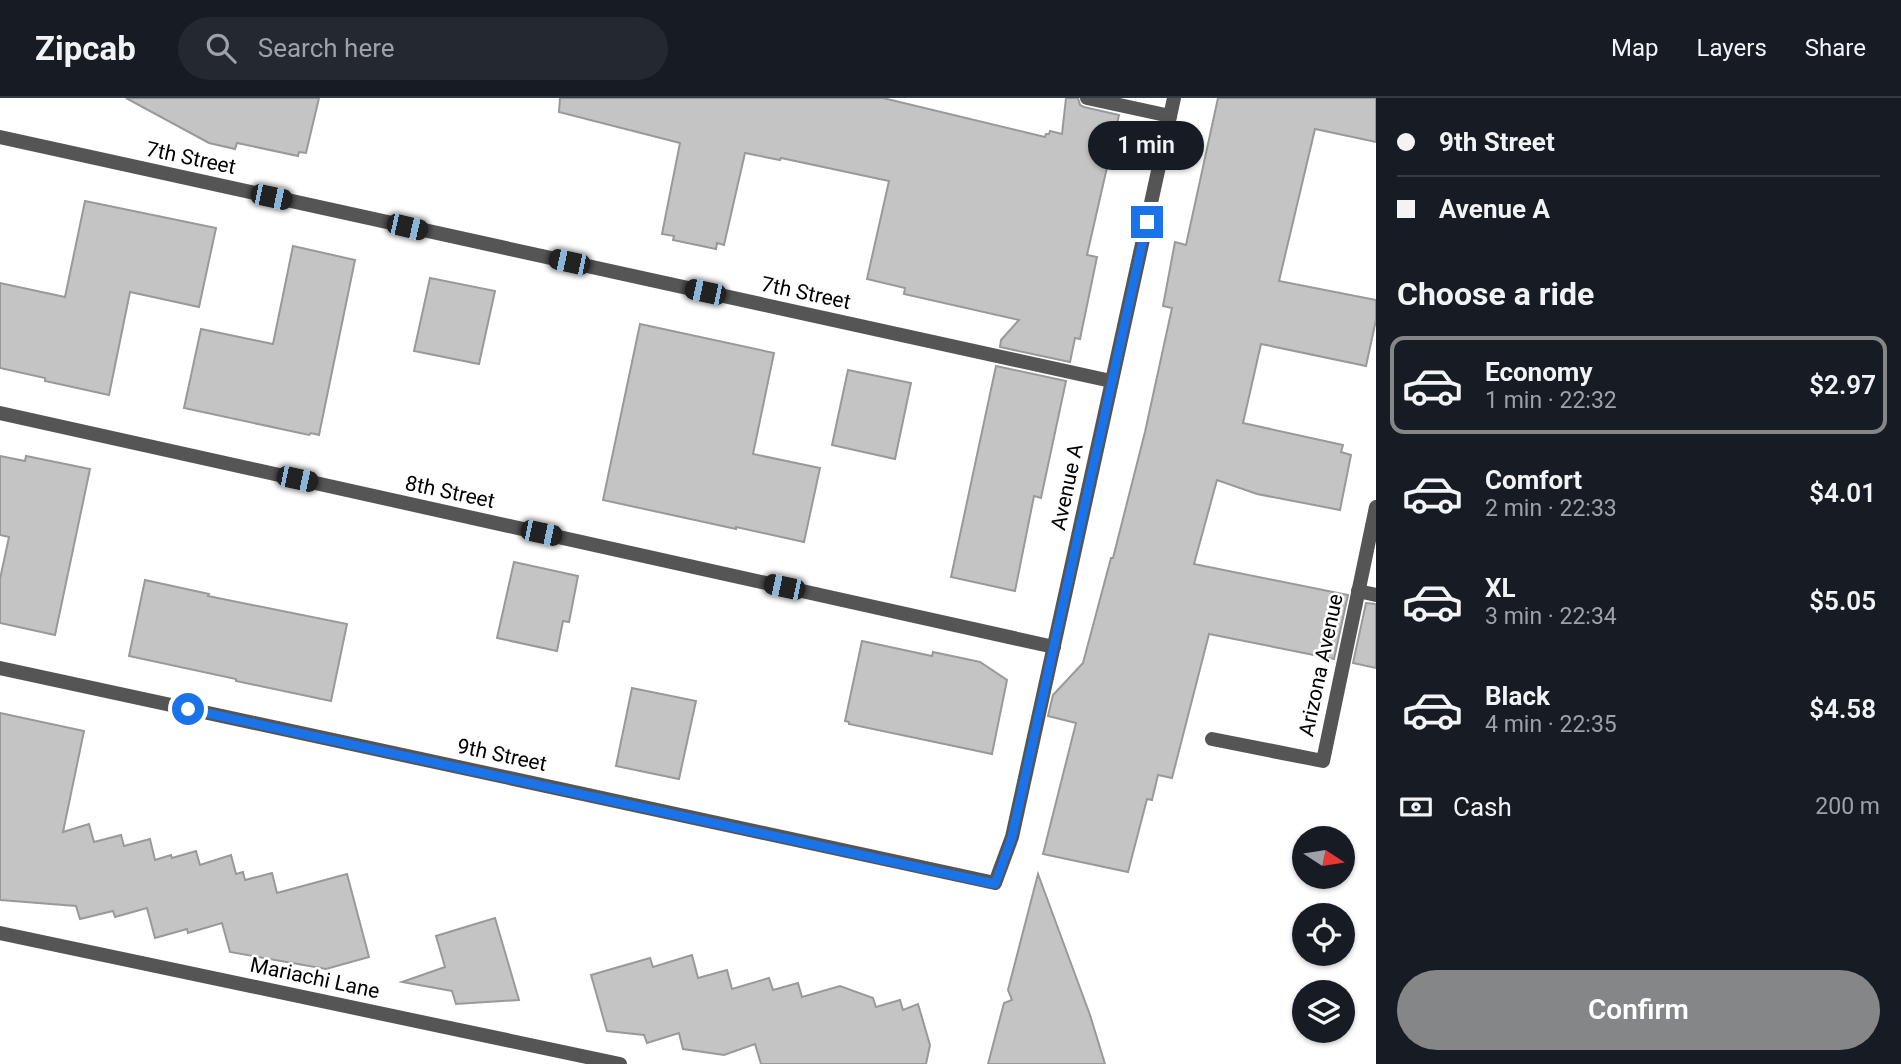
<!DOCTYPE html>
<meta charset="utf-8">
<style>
:root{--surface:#171b24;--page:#242831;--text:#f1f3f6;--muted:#9ea1a6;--line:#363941;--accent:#858687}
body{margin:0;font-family:Roboto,sans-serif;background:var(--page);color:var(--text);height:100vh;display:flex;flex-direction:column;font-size:26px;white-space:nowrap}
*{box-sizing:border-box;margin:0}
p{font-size:23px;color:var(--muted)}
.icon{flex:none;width:38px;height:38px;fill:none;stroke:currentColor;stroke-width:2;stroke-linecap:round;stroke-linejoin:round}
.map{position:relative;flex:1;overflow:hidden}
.drawer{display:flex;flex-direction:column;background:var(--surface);width:525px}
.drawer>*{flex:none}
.top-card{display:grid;align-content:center;height:154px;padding:0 21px;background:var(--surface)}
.needle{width:46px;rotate:102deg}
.tools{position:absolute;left:1292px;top:728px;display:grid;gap:14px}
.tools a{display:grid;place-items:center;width:63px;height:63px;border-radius:50%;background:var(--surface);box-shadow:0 2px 5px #0004;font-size:35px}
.end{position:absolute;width:32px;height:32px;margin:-16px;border:9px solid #1a73e8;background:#fff;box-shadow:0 0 0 4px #fff}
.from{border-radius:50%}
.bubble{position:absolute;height:49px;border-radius:24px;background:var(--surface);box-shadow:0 2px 5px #0004;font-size:23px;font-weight:600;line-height:49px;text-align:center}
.car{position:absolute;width:21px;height:42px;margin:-21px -10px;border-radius:9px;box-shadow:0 0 5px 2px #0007;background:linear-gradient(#222 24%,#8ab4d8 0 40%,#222 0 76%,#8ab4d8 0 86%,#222 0)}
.top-card b{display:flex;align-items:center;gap:24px;height:66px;font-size:26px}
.top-card b+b{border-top:2px solid var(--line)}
.top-card i{width:18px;height:18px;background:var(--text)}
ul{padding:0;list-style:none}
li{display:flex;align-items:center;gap:21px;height:98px;margin:0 14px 10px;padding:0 7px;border:4px solid transparent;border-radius:14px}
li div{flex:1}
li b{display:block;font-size:26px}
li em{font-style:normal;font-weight:600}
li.selected{border-color:var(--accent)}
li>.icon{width:63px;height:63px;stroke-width:1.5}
h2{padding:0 21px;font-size:32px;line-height:84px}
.pay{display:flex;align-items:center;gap:18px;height:77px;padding:0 21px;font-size:26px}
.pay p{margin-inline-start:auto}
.primary-button{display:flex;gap:14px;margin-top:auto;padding:14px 21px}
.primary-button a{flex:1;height:80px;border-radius:42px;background:var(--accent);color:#fff;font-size:28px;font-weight:600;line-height:80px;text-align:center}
header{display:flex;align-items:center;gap:42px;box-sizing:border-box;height:98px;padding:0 35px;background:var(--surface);border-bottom:2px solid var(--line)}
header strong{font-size:33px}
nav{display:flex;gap:38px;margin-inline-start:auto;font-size:24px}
.search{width:490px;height:63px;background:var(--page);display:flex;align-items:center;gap:18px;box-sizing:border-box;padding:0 24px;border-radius:38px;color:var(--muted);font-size:26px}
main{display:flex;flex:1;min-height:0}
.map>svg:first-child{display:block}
.building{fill:#c4c4c4;stroke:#999;stroke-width:2}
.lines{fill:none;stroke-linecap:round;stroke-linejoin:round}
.service{stroke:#555;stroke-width:14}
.route{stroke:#1a73e8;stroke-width:9}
.labels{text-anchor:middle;stroke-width:5;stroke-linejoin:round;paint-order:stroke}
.street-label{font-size:21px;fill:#000;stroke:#fff}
</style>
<header>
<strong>Zipcab</strong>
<div class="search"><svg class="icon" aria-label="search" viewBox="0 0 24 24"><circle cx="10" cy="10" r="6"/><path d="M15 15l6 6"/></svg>Search here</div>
<nav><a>Map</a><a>Layers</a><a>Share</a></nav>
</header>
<main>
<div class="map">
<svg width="1376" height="966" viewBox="0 0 1376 966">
<rect width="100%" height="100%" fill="#fff"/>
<!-- building -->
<g class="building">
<path d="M 126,0 L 319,0 L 306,55 L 299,54 L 298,58 L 237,45 L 235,51 L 209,45 Z"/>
<path d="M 560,0 L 883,0 L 1045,39 L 1046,36 L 1049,36 L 1050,33 L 1062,36 L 1066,0 L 1078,0 L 1080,7 L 1084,9 L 1119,17 L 1087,157 L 1097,159 L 1080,241 L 1075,240 L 1070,264 L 1000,249 L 1001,242 L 1019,222 L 904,196 L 905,190 L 867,181 L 889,83 L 781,60 L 780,62 L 745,55 L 724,147 L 717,145 L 716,151 L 673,142 L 674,138 L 662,136 L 680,45 L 559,14 Z"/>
<path d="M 1218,0 L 1376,0 L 1376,44 L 1315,31 L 1279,183 L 1376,202 L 1376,222 L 1366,268 L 1261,246 L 1243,325 L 1343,347 L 1341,354 L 1351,357 L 1340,412 L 1257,396 L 1217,382 L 1194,466 L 1348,497 L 1334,561 L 1209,536 L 1172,680 L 1158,677 L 1152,702 L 1147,701 L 1128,774 L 1043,756 L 1076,625 L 1048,618 L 1053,597 L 1083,565 L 1111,460 L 1113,460 L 1145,334 L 1172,210 L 1163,208 L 1175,144 L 1186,147 Z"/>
<path d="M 85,103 L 216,130 L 199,209 L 130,194 L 109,297 L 45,283 L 45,280 L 0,270 L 0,185 L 65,199 Z"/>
<path d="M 293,148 L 355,162 L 319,337 L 311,335 L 309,337 L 184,310 L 201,231 L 273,246 Z"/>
<path d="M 430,180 L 495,193 L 479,266 L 414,253 Z"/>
<path d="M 640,226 L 774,255 L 753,356 L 820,370 L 804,444 L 736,429 L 736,431 L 603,402 Z"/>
<path d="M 996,268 L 1066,283 L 1041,400 L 1034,398 L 1015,493 L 951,479 Z"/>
<path d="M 848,272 L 911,285 L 895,361 L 832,347 Z"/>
<path d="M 0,358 L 25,363 L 26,358 L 90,371 L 55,537 L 0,525 L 0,481 L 9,439 L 0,437 Z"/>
<path d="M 514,464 L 578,478 L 569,524 L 563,523 L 557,553 L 497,540 Z"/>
<path d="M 145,482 L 209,496 L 208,498 L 347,526 L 331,603 L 236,583 L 236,581 L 129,558 Z"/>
<path d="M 1366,505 L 1376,506 L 1376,570 L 1353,565 Z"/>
<path d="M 862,543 L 932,558 L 933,554 L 980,564 L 1007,582 L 992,656 L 849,626 L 849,624 L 845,623 Z"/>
<path d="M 632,590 L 696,603 L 679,681 L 616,668 Z"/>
<path d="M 0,615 L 84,633 L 63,734 L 89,726 L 94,744 L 121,737 L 124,748 L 150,741 L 155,762 L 171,757 L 172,760 L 196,753 L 200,767 L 231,757 L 236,776 L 243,774 L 245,782 L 272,775 L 277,795 L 347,776 L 369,859 L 326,871 L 230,854 L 222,825 L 188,835 L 187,831 L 155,840 L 147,810 L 115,819 L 113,813 L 80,821 L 76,808 L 0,802 Z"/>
<path d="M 1038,776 L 1090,917 L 1105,966 L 988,966 L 1004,905 L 1012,902 L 1008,892 Z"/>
<path d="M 495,820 L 519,902 L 456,906 L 452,893 L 402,884 L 445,869 L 436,838 Z"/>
<path d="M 692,857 L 698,880 L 727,872 L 732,891 L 769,880 L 773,892 L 798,885 L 802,899 L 840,888 L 873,900 L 876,909 L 900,902 L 903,912 L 918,906 L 930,947 L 926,966 L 761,966 L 755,946 L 724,957 L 683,951 L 679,935 L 647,945 L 644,937 L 607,933 L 591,877 L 650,860 L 653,869 Z"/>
</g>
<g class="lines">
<!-- service -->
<g class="service">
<path d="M 1087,0 L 1170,18"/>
<path d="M 0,39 L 1111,283"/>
<path d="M 0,315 L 1054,549"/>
<path d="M 1358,493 L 1376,497"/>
<path d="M 0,570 L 995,785 L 1012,739 L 1174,0"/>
<path d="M 1212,641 L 1323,663 L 1376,409"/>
<path d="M 0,835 L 620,966"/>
</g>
</g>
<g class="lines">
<!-- route -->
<path class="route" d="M 188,611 L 995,786 L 1012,739 L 1147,124"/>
</g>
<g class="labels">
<!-- street labels -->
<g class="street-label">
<text transform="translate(191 60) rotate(12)" y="7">7th Street</text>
<text transform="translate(806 195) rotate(12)" y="7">7th Street</text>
<text transform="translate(1067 389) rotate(-78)" y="7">Avenue A</text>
<text transform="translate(450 394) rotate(12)" y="7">8th Street</text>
<text transform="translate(1321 567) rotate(-78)" y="7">Arizona Avenue</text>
<text transform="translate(502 657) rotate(12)" y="7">9th Street</text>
<text transform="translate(315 880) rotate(12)" y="7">Mariachi Lane</text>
</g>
</g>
</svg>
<div class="tools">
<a><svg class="needle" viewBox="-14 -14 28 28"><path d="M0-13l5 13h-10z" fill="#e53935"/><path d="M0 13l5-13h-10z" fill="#9ea1a6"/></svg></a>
<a><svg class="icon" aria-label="locate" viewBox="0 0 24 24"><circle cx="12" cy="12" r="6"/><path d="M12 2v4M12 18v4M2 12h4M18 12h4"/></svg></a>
<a><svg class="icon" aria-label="layers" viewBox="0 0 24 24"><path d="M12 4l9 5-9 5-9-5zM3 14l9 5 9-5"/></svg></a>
</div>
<i class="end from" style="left:188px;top:611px"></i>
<i class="end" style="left:1147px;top:124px"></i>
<div class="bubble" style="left:1088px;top:23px;width:116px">1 min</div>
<i class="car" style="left:271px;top:99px;rotate:102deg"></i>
<i class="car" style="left:407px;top:129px;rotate:103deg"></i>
<i class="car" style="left:569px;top:164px;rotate:282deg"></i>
<i class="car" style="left:705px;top:194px;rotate:282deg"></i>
<i class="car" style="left:297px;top:381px;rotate:102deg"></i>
<i class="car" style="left:541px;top:435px;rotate:102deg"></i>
<i class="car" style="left:784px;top:489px;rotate:282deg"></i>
</div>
<section class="drawer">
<div class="top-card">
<b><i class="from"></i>9th Street</b>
<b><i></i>Avenue A</b>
</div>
<h2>Choose a ride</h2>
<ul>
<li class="selected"><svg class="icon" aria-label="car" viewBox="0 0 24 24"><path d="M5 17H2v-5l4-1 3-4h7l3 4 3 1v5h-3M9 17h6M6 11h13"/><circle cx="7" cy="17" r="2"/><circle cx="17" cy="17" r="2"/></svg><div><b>Economy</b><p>1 min · 22:32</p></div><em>$2.97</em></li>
<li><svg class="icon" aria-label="car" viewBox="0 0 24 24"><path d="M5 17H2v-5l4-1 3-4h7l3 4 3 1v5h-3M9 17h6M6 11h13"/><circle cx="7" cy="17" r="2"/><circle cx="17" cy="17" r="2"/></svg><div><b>Comfort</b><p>2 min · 22:33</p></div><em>$4.01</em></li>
<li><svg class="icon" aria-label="car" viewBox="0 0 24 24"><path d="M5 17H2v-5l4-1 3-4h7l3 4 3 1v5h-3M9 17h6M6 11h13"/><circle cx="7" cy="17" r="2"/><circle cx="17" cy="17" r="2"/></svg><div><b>XL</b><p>3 min · 22:34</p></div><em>$5.05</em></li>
<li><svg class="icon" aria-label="car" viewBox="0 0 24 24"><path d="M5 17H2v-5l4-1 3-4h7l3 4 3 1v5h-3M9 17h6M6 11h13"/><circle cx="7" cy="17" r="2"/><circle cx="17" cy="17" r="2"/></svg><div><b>Black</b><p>4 min · 22:35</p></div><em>$4.58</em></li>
</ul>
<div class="pay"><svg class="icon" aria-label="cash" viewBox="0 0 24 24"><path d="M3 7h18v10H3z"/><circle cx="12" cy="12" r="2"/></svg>Cash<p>200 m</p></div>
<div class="primary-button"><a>Confirm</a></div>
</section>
</main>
